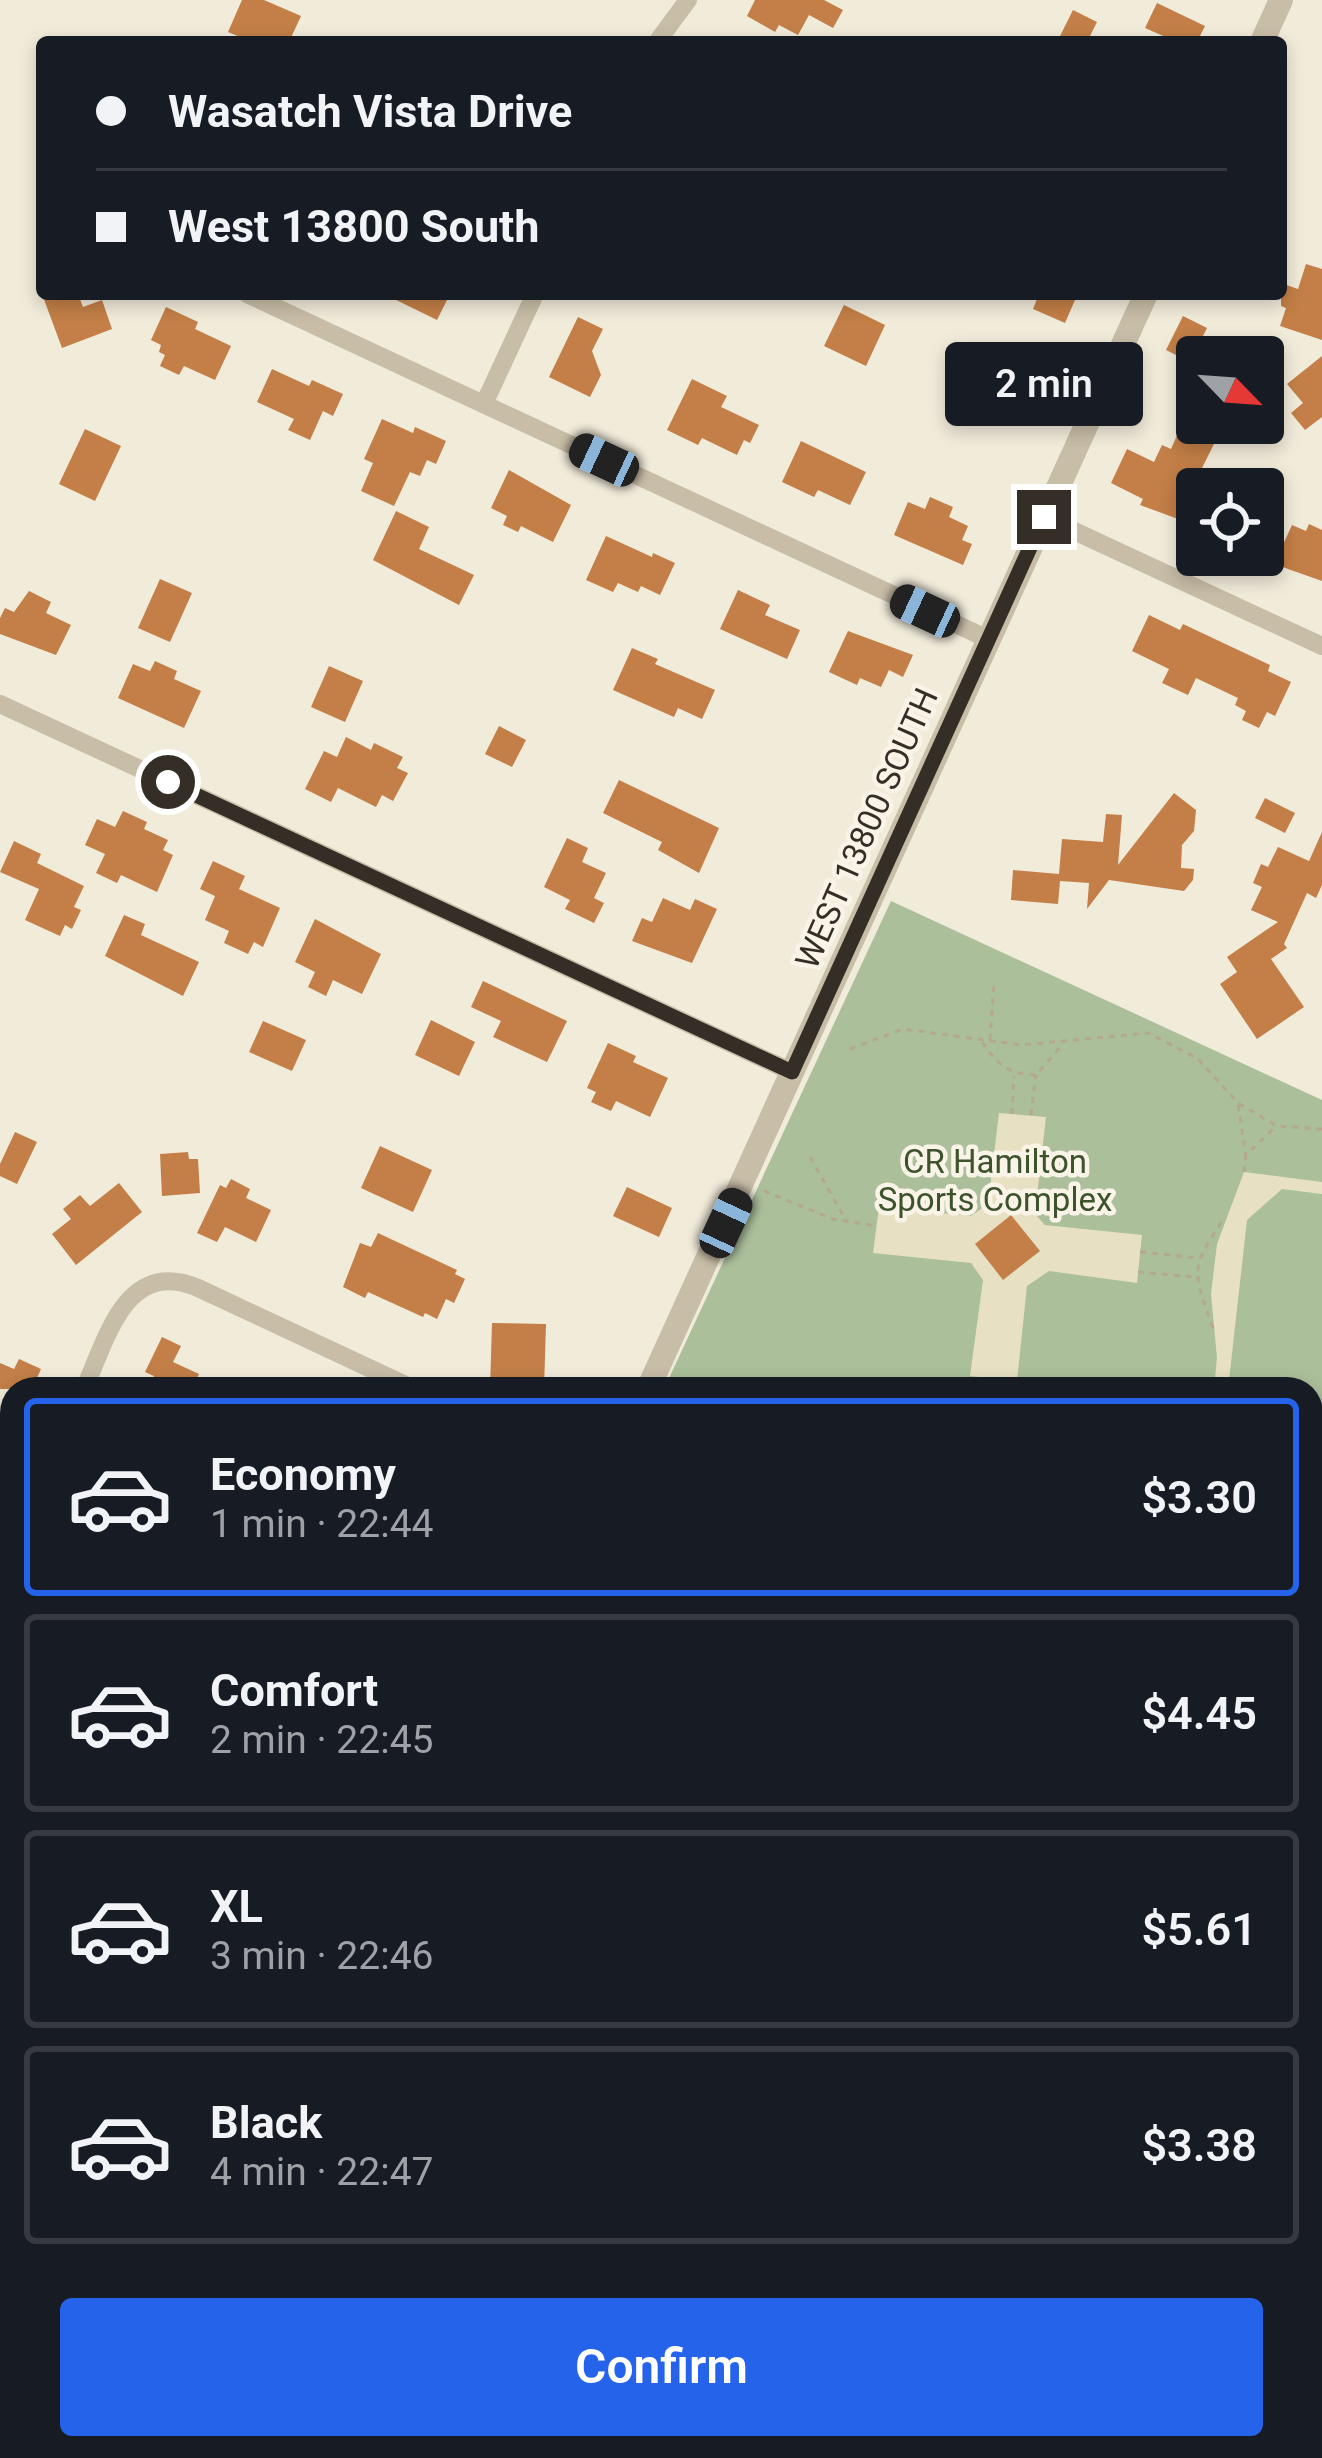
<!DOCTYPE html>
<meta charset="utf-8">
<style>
:root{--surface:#171b24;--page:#20242c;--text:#f1f3f6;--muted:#9ea1a6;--line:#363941;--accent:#2563eb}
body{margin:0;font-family:Roboto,sans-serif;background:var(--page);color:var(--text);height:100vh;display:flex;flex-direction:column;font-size:45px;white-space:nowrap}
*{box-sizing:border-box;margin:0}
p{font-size:39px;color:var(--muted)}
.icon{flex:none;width:66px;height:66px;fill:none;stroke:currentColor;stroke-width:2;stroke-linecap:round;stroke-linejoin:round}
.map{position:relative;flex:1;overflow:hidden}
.drawer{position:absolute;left:0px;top:1377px;width:1323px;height:1083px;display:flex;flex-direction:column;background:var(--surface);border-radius:36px 36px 0 0;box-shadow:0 6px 18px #0003}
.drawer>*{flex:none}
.top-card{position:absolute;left:36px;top:36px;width:1251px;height:264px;border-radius:12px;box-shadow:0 6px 18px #0003;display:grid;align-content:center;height:264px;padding:0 60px;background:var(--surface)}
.needle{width:78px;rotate:115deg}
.controls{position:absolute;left:1176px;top:336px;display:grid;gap:24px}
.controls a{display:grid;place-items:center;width:108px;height:108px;border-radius:12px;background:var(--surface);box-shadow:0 6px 18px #0003;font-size:60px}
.end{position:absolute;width:54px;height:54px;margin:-27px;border:15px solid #352e27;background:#fff;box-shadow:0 0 0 6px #fff}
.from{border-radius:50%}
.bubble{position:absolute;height:84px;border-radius:12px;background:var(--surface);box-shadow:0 6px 18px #0003;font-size:39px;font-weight:600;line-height:84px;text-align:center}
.car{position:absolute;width:36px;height:72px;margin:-36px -18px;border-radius:15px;box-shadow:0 0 9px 3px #0007;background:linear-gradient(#222 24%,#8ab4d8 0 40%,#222 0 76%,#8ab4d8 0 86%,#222 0)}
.top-card b{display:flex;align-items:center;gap:42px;height:114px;font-size:45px}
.top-card b+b{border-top:3px solid var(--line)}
.top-card i{width:30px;height:30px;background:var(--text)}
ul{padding:21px 0 0;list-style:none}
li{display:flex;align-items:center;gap:36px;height:198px;margin:0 24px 18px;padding:0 36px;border:6px solid var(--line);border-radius:12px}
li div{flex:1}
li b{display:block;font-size:45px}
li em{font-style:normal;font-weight:600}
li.current{border-color:var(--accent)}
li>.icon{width:108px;height:108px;stroke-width:1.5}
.action{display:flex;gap:24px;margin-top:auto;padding:24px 60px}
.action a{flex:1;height:138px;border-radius:12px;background:var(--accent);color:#fff;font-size:48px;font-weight:600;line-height:138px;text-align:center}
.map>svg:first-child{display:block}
.green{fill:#abbf9b}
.plaza{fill:#e8e0c2}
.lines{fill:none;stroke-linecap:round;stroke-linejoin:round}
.stream{stroke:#7aa0ad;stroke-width:6}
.building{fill:#c37f47}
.path{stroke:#b4a891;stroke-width:3;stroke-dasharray:6 6;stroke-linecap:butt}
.minor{stroke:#c8bda7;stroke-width:18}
.tertiary{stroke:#c8bda7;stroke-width:24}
.motorway{stroke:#564b3e;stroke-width:36}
.route{stroke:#352e27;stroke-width:15}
.labels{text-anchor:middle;stroke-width:9;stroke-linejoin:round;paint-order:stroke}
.street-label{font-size:33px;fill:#352e27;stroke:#f9f4e7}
.park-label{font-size:33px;fill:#3c532c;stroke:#f9f4e7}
</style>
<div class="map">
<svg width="1322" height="2458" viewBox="0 0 1322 2458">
<rect width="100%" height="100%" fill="#f1ebda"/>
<!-- green -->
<path class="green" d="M 891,901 L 1322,1100 L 1322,1869 L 1311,1873 L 1311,1389 L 664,1389 Z"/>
<!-- plaza -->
<g class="plaza">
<path d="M 999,1113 L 1046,1117 L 1035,1214 L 1045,1225 L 1142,1235 L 1137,1283 L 1049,1271 L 1027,1286 L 1017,1381 L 970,1376 L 983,1280 L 971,1263 L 873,1253 L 879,1207 L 971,1216 L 988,1204 Z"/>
<path d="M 1244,1172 L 1322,1182 L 1322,1194 L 1282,1189 L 1247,1220 L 1228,1389 L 1222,1389 L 1214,1388 L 1217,1358 L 1211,1294 L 1217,1244 Z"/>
</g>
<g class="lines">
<!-- stream -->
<g class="stream">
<path d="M 1311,2134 L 1322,2129"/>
<path d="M 795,2458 L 809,2448"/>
</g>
</g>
<!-- building -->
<g class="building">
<path d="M 242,0 L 264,0 L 301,16 L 289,42 L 252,42 L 228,32 Z"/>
<path d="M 755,0 L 824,0 L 843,10 L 833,28 L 809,15 L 798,35 L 779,25 L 775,32 L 747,16 Z"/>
<path d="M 1157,3 L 1205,26 L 1197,42 L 1177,42 L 1145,28 Z"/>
<path d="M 1073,10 L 1097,22 L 1087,42 L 1057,42 Z"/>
<path d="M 1306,264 L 1322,269 L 1322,340 L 1280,326 L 1286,308 L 1281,306 L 1281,283 L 1298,289 Z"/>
<path d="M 42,294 L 78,294 L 83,307 L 102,300 L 112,329 L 62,348 Z"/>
<path d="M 384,294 L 450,294 L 437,320 Z"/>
<path d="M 1039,294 L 1072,294 L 1070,298 L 1075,300 L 1065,323 L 1033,309 Z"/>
<path d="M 844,305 L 885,325 L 866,366 L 824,346 Z"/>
<path d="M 166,307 L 198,322 L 195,329 L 231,346 L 215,380 L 184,366 L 179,375 L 160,366 L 165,355 L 159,352 L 161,345 L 151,340 Z"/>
<path d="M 1183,316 L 1207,328 L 1190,362 L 1166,350 Z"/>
<path d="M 578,317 L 603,329 L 592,351 L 601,375 L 590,397 L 549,377 Z"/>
<path d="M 1322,356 L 1322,417 L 1305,430 L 1291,413 L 1303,403 L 1287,384 Z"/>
<path d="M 272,369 L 309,386 L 312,380 L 343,394 L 333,416 L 323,411 L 310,440 L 288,430 L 294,419 L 257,402 Z"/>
<path d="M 692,379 L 727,396 L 721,407 L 759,425 L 750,443 L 744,440 L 737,455 L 702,438 L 698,445 L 667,430 Z"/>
<path d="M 382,419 L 413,433 L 415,427 L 446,441 L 436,464 L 427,460 L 420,476 L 410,472 L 394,506 L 361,491 L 373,463 L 364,459 Z"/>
<path d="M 1182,424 L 1216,440 L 1199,474 L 1230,489 L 1197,489 L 1197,526 L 1140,505 L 1143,499 L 1111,483 L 1127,449 L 1154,462 L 1162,445 L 1171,449 Z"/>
<path d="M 85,429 L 121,446 L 95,501 L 59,484 Z"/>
<path d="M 801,441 L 866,472 L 850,505 L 818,490 L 814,497 L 782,482 Z"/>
<path d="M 509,470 L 571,505 L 553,542 L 521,526 L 518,532 L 503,525 L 507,516 L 491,508 Z"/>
<path d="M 930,497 L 953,507 L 949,517 L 968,526 L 962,540 L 972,544 L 963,565 L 894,535 L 908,502 L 925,509 Z"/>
<path d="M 396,511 L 429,527 L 419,549 L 474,575 L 459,605 L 373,560 Z"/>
<path d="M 1309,524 L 1322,530 L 1322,581 L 1274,564 L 1292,525 L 1306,531 Z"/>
<path d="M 606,536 L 652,557 L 653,553 L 675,563 L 660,595 L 641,586 L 638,592 L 618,583 L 613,592 L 586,580 Z"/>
<path d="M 160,579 L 192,593 L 170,642 L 138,628 Z"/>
<path d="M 738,590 L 770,605 L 765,615 L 800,630 L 787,659 L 720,629 Z"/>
<path d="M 29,591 L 51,602 L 46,613 L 71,625 L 56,655 L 0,634 L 0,618 L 5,608 L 14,612 Z"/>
<path d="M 1149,615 L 1180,630 L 1183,624 L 1270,665 L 1268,671 L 1291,682 L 1275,716 L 1267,712 L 1259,728 L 1242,720 L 1246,711 L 1235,705 L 1238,698 L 1196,678 L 1188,695 L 1162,683 L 1169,669 L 1132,651 Z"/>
<path d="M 848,631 L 913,655 L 903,677 L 889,670 L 881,687 L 860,678 L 857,685 L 829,672 Z"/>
<path d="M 632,648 L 658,659 L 655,664 L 715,690 L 702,719 L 678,708 L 674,717 L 613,690 Z"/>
<path d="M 155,661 L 177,671 L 174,679 L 201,691 L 184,728 L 118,698 L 133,664 L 150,671 Z"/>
<path d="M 329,666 L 363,681 L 345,722 L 311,707 Z"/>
<path d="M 499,726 L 526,740 L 512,767 L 485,754 Z"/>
<path d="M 346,737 L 371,750 L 374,743 L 403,757 L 397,768 L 408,773 L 393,801 L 382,795 L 376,807 L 338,788 L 331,802 L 305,789 L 324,751 L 337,757 Z"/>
<path d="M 619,780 L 719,828 L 699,873 L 658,850 L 662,842 L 603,813 Z"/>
<path d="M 1174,793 L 1196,810 L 1194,831 L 1182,845 L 1181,868 L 1194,869 L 1193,880 L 1184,891 L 1109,880 L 1087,909 L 1089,883 L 1060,881 L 1058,904 L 1011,900 L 1013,870 L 1059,874 L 1062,839 L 1103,842 L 1106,814 L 1122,815 L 1118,865 Z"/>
<path d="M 1265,798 L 1295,813 L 1285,833 L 1255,818 Z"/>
<path d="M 123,811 L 147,822 L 144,829 L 168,840 L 163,850 L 173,855 L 157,892 L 121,875 L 117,883 L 96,873 L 105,854 L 85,845 L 97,819 L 115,827 Z"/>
<path d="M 1322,832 L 1322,885 L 1316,898 L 1307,893 L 1284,944 L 1287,948 L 1271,959 L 1304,1007 L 1257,1039 L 1220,984 L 1237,972 L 1227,957 L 1278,922 L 1251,910 L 1262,887 L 1253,883 L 1261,864 L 1268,867 L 1278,847 L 1309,861 Z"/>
<path d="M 567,838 L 588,848 L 582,862 L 606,873 L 594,898 L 604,903 L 594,923 L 565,909 L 570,900 L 544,887 Z"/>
<path d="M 14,841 L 41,854 L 37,863 L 84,886 L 74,907 L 81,910 L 72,929 L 65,925 L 60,936 L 25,920 L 39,889 L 0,872 Z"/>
<path d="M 213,861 L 245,876 L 239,889 L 280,908 L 263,947 L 254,942 L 248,954 L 224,943 L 229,931 L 205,920 L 215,896 L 200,889 Z"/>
<path d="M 663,898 L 690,910 L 695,899 L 717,909 L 692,963 L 632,941 L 642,918 L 652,922 Z"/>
<path d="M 124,915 L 145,924 L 141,935 L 199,962 L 183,996 L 105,956 Z"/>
<path d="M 315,919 L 381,954 L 362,994 L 333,980 L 326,996 L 308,987 L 315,972 L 295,962 Z"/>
<path d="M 483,981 L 567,1021 L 547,1062 L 493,1037 L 501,1021 L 471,1007 Z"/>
<path d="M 431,1020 L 475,1042 L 459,1076 L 415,1055 Z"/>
<path d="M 263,1021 L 306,1040 L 292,1071 L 249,1052 Z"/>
<path d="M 608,1043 L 636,1056 L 633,1062 L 668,1078 L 650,1117 L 616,1101 L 611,1111 L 591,1102 L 596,1092 L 587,1088 Z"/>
<path d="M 15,1132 L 37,1142 L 17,1184 L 0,1176 L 0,1164 Z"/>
<path d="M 380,1146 L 432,1170 L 413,1212 L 361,1188 Z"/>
<path d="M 188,1152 L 189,1159 L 198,1159 L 200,1193 L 162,1196 L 160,1154 Z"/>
<path d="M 231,1179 L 250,1189 L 246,1198 L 271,1210 L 256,1242 L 225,1227 L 217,1242 L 197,1233 L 220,1185 L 226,1188 Z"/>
<path d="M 119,1183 L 142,1212 L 76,1265 L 52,1234 L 71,1219 L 63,1209 L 80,1195 L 90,1206 Z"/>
<path d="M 627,1187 L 672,1208 L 659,1237 L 613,1216 Z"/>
<path d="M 1011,1215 L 1040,1251 L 1003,1280 L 975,1244 Z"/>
<path d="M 378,1233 L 457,1270 L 455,1274 L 465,1279 L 454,1303 L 446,1299 L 437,1319 L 425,1313 L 423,1317 L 368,1292 L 365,1298 L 343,1287 L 360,1243 L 371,1247 Z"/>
<path d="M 492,1323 L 546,1324 L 544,1389 L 490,1389 Z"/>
<path d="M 162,1337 L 181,1346 L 173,1362 L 199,1374 L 192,1389 L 148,1389 L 154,1376 L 145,1372 Z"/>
<path d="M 19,1359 L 41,1369 L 32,1389 L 0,1389 L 0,1363 L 14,1369 Z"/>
</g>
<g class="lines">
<!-- path -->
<g class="path">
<path d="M 990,1040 L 994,982"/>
<path d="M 982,1042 C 998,1065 1008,1074 1036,1075 L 1063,1044"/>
<path d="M 850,1049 L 903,1029 L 1022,1045 L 1148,1033 L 1197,1058 L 1238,1103 L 1277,1126 L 1322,1129"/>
<path d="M 1238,1105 L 1246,1155"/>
<path d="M 1012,1114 L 1014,1076"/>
<path d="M 1031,1115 L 1036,1075"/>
<path d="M 810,1157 L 847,1222"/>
<path d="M 1244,1172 L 1246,1155 L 1275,1127"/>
<path d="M 764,1191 L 833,1219 L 876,1226"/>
<path d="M 1140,1252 L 1198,1258"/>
<path d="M 1138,1272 L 1195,1277"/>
<path d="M 1213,1328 C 1192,1269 1190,1269 1225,1217"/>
<path d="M 718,1382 L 721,1389"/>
<path d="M 982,1389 L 983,1378"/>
<path d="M 1002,1389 L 1003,1380"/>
<path d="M 1214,1389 L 1214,1388"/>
</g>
<!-- minor -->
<g class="minor">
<path d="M 657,42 L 688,0"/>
<path d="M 247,294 L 988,639"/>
<path d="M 484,404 L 535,294"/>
<path d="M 1044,517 L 1322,646"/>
<path d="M 0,704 L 792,1072"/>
<path d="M 84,1389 C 107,1339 125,1259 196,1287 L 414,1389"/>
<path d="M 0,1570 L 12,1544"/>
<path d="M 1311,2190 L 1322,2187"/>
<path d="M 0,2416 L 12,2421"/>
<path d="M 68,2448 L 89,2458"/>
<path d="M 1026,2458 L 1028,2448"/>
</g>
<!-- tertiary -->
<g class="tertiary">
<path d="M 1262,42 L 1281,0"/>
<path d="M 648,1389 L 1146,294"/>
<path d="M 0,1752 L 12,1757"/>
<path d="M 1311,2447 L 1318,2458"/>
<path d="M 144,2458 L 148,2448"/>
</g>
<!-- motorway -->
<g class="motorway">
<path d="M 1311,1970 L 1322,1965"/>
<path d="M 1311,2007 L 1322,2002"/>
<path d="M 504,2458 L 516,2448"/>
<path d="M 573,2458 L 584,2448"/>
</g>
</g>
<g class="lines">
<!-- route -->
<path class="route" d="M 168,782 L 792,1072 L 1044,517"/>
</g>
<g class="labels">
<!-- street labels -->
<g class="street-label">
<text transform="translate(866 828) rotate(-66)" y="12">WEST 13800 SOUTH</text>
</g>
<!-- park labels -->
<g class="park-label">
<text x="995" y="1173">CR Hamilton<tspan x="995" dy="38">Sports Complex</tspan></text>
</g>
</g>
</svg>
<div class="controls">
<a><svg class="needle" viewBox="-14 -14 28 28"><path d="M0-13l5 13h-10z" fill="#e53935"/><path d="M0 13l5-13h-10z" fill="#9ea1a6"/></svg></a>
<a><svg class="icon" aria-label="locate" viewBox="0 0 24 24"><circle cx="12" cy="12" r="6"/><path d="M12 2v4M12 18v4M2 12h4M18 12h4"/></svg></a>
</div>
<i class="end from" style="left:168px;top:782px"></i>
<i class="end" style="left:1044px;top:517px"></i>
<div class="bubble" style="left:945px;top:342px;width:198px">2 min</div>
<i class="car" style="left:604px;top:460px;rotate:295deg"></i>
<i class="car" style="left:925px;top:611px;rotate:295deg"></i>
<i class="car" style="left:726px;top:1223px;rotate:25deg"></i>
<div class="top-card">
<b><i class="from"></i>Wasatch Vista Drive</b>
<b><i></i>West 13800 South</b>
</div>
<section class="drawer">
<ul>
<li class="current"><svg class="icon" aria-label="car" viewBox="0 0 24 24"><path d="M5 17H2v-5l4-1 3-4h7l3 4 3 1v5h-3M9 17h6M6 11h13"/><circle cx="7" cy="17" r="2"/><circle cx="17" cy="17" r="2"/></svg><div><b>Economy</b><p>1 min · 22:44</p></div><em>$3.30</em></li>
<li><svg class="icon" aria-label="car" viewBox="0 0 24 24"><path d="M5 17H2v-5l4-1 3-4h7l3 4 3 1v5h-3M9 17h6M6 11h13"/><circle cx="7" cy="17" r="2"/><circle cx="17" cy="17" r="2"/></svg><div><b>Comfort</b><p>2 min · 22:45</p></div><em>$4.45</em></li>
<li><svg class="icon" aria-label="car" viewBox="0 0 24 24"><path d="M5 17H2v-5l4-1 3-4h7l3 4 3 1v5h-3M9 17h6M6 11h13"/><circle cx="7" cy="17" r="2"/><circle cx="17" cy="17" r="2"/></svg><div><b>XL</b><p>3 min · 22:46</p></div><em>$5.61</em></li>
<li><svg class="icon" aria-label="car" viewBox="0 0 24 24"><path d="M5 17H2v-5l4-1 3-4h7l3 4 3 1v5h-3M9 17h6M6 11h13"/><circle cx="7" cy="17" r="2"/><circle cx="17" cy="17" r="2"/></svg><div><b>Black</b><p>4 min · 22:47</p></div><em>$3.38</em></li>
</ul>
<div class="action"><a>Confirm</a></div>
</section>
</div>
